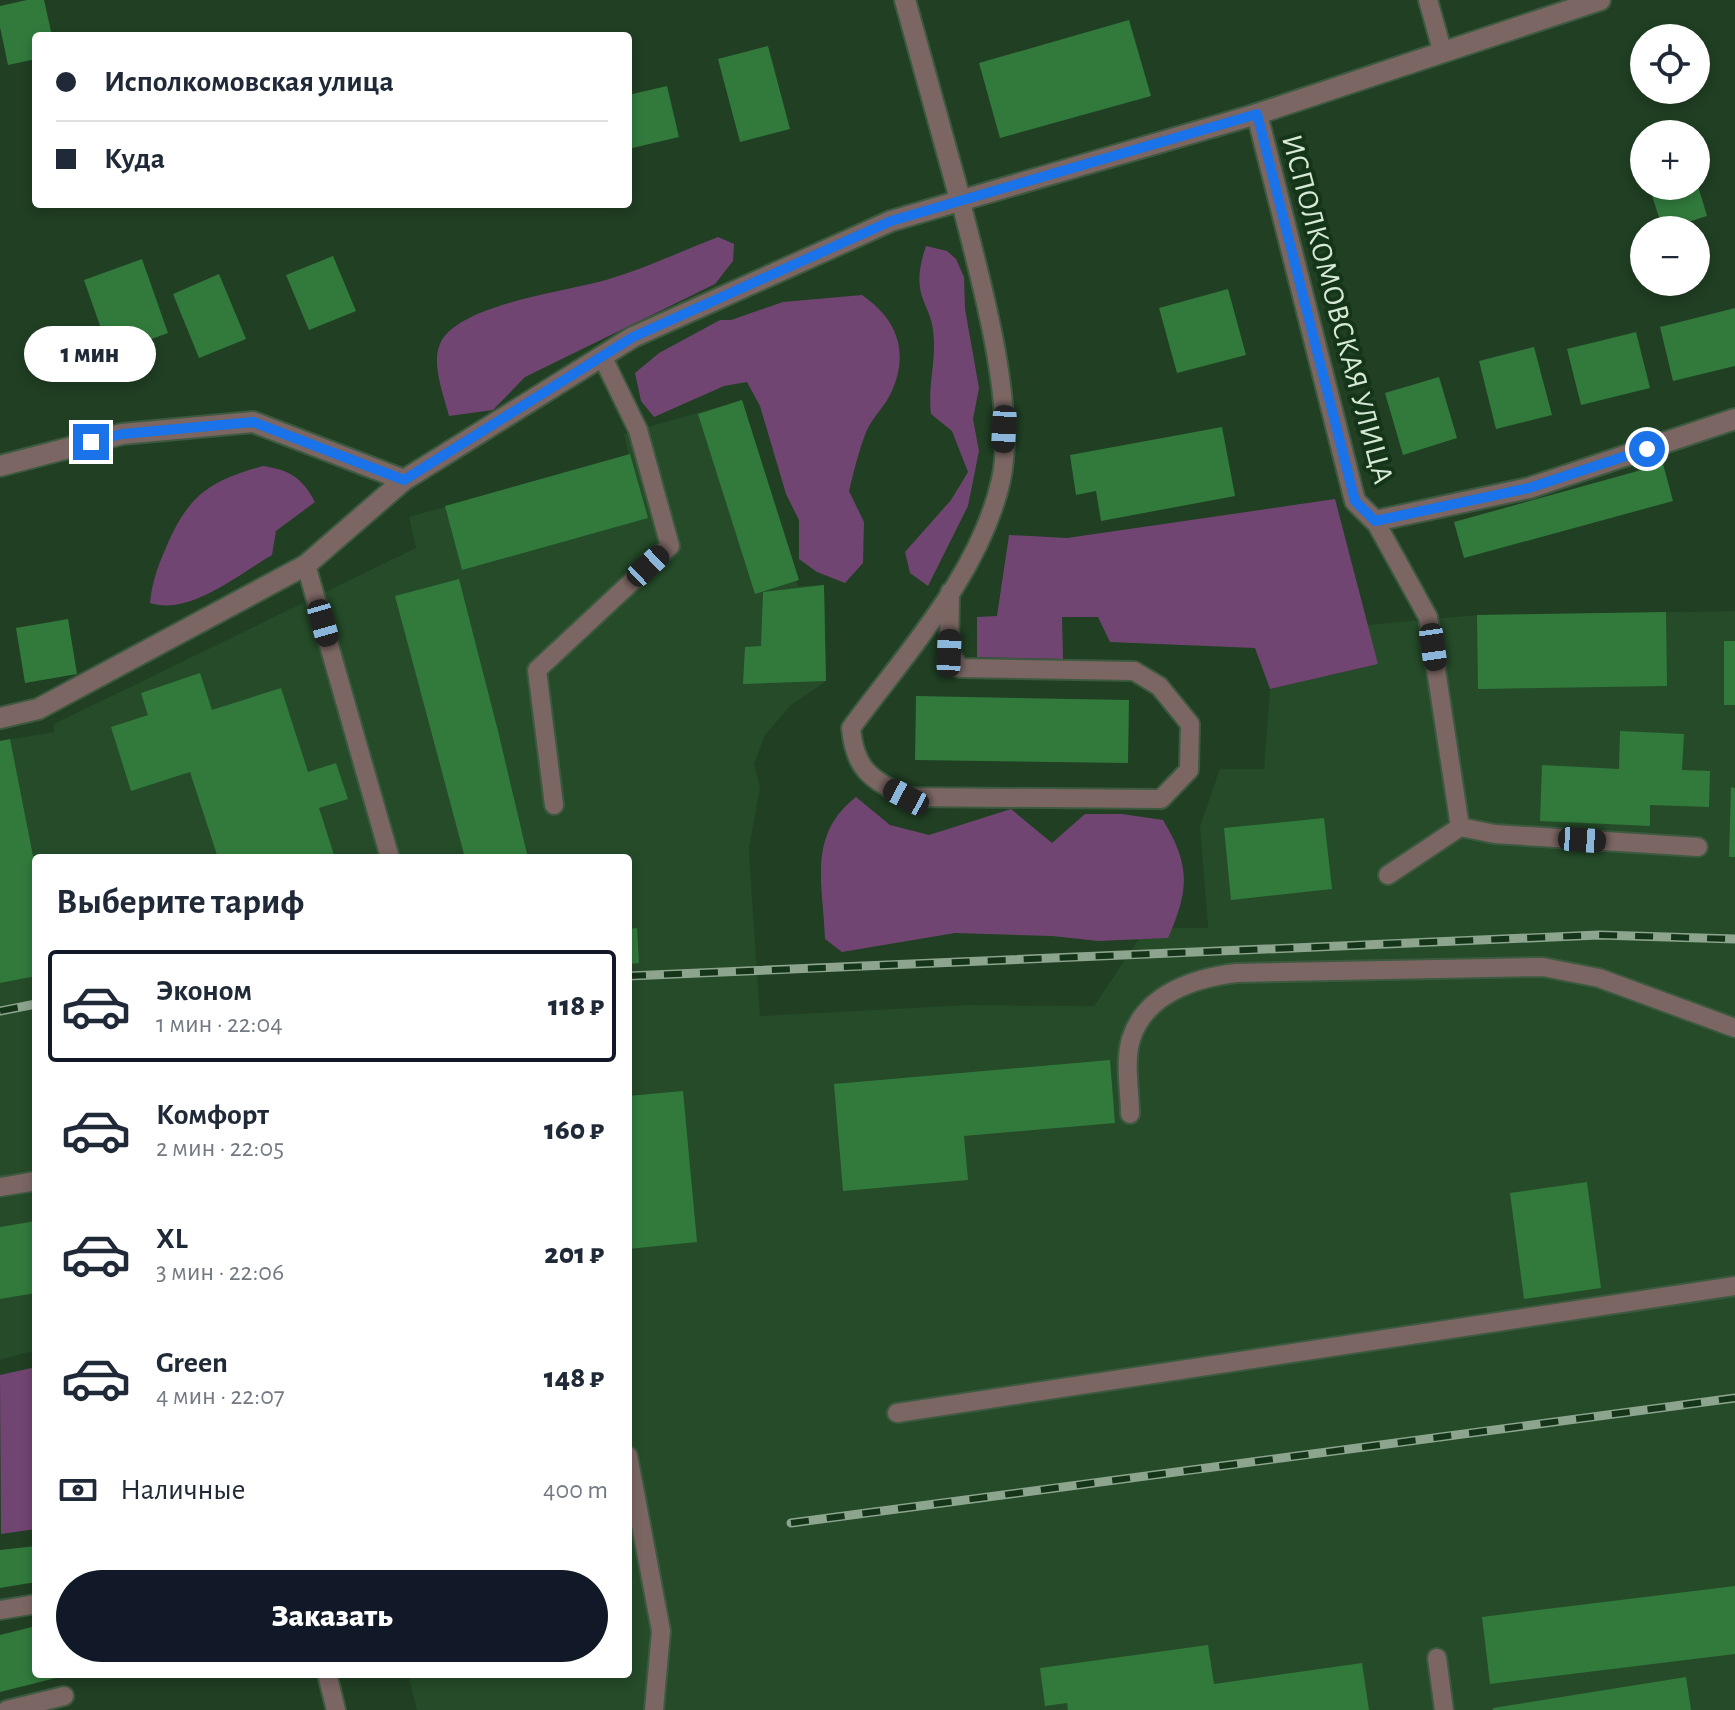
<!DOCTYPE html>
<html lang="ru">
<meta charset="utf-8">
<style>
:root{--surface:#fff;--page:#f2f2f3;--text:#1f2937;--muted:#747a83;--line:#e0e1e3;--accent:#111827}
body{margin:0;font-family:"Alegreya Sans",sans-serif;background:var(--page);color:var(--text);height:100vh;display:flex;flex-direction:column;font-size:30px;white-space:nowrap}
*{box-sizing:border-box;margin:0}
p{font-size:26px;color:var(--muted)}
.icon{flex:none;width:44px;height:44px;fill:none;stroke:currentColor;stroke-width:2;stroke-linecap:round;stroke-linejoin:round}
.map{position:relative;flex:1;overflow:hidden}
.sheet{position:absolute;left:32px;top:854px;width:600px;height:824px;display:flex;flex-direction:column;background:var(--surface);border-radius:8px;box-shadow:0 4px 12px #0003}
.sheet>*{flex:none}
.hud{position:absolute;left:32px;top:32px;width:600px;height:176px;border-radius:8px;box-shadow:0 4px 12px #0003;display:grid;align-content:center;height:176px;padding:0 24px;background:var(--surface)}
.tools{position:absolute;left:1630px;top:24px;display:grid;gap:16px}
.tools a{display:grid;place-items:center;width:80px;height:80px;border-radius:50%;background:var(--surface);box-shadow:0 4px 12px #0003;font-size:40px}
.end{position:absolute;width:36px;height:36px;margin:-18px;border:10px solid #1a73e8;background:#fff;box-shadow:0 0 0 4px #fff}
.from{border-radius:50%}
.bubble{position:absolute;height:56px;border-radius:28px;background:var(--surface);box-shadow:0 4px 12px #0003;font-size:26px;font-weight:800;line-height:56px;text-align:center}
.car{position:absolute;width:24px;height:48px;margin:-24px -12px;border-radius:10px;box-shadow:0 0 6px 2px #0007;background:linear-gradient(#222 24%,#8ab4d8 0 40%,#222 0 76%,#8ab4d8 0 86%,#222 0)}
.hud b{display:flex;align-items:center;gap:28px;height:76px;font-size:30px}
.hud b+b{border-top:2px solid var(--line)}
.hud i{width:20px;height:20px;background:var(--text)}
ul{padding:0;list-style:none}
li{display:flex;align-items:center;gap:24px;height:112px;margin:0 16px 12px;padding:0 8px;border:4px solid transparent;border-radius:8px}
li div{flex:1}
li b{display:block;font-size:30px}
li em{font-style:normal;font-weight:800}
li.active{border-color:var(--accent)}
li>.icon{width:72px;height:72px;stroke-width:1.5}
h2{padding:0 24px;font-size:36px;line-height:96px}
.pay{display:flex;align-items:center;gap:20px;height:88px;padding:0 24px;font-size:30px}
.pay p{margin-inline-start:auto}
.action{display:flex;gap:16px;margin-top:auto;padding:16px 24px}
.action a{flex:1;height:92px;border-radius:48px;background:var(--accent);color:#fff;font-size:32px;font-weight:800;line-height:92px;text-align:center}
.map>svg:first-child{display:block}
.built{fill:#254b29}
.green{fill:#714571}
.building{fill:#317a3c}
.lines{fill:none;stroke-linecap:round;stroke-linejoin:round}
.lane-casing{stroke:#3d5a40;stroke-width:22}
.street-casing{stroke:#3d5a40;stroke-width:24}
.lane{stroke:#7b6663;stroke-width:18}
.street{stroke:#7b6663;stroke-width:20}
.rail-casing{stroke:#8da58f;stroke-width:9}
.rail{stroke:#153519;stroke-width:6;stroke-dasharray:18;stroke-linecap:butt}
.route{stroke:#1a73e8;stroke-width:10}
.labels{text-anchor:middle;stroke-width:8;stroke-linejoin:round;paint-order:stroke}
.street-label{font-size:30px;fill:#d6e9d7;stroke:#153519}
</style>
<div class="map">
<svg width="1735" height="1710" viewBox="0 0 1735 1710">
<rect width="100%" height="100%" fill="#203f23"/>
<!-- built -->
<path class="built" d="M 742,400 L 798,586 L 824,585 L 826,681 L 790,706 L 765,735 L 754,764 L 760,787 L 749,848 L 750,869 L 760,1016 L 967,1005 L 1094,1006 L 1146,928 L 1208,928 L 1200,826 L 1220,769 L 1264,769 L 1270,689 L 1378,664 L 1367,625 L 1477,615 L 1735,611 L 1735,1710 L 417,1710 L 408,1674 L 628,1674 L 628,858 L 36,858 L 36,1350 L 0,1360 L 0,741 L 54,732 L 54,724 L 416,548 L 409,517 L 629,455 L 624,434 Z"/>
<!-- green -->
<g class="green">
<path d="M 718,237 L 734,244 L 733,261 L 715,284 L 525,377 L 493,410 L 449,416 C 444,396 431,364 440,344 C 456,304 571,291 609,279 C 646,268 682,251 718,237 Z"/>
<path d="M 926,246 L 947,251 L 956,259 L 964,277 L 965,309 L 979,388 L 973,419 L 979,451 L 968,506 L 928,586 L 910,573 L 905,552 L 951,500 L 968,472 L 952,431 L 931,414 C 928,390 934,369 934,345 C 935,300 907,302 926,246 Z"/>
<path d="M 862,295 C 897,319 910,352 891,393 C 885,406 873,417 867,430 C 859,449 854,471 849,491 L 864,522 L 863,563 L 845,583 L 817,572 L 799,559 L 799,520 L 786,494 L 760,406 L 747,382 L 724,386 L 654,417 L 641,401 L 635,373 L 659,353 L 720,320 L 731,320 L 783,302 Z"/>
<path d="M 263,466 C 289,470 302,477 315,502 L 276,531 L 272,555 C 239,574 189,616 150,603 C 152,583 157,568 165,550 C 187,497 207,481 263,466 Z"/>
<path d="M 1335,499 L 1378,664 L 1270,689 L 1255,648 L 1110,642 L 1098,617 L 1062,617 L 1063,659 L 977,657 L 977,617 L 997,616 L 1009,535 L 1067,538 Z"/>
<path d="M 856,797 L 890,825 L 929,835 L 1011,809 L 1052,843 L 1085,814 L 1122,814 L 1163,820 C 1191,866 1189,890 1168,938 L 1098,941 L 1052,936 L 955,933 L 842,952 L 825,939 C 823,884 807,835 856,797 Z"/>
<path d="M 36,1367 L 36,1529 L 1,1534 L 0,1375 Z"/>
</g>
<!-- building -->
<g class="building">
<path d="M 27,0 L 44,0 L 52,36 L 36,36 L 36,59 L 8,65 L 0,27 L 0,6 Z"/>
<path d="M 1129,20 L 1151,96 L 1000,138 L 979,63 Z"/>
<path d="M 768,46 L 790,129 L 740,142 L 718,59 Z"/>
<path d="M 667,86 L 679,137 L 628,149 L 628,95 Z"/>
<path d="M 1649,186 L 1698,186 L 1707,216 L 1663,230 Z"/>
<path d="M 333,256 L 356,311 L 309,330 L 286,275 Z"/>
<path d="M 142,259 L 168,333 L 110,354 L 84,280 Z"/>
<path d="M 219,274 L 246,339 L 199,358 L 173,294 Z"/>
<path d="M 1228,289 L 1246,355 L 1177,373 L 1159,308 Z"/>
<path d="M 1735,308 L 1735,366 L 1673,381 L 1660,327 Z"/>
<path d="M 1636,332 L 1650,388 L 1581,405 L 1567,349 Z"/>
<path d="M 1534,347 L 1552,415 L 1496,429 L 1479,361 Z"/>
<path d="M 1439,377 L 1457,438 L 1403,455 L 1385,393 Z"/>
<path d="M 742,400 L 799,580 L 755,594 L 698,414 Z"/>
<path d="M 1222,427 L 1235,496 L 1101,521 L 1096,491 L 1076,495 L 1070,455 Z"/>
<path d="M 630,454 L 648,518 L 462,570 L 445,506 Z"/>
<path d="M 1663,464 L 1673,501 L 1464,558 L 1454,522 Z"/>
<path d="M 459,579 L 498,731 L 528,858 L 465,858 L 395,596 Z"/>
<path d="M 824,585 L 826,681 L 743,684 L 745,647 L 761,646 L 763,592 Z"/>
<path d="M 1666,612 L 1667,686 L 1478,689 L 1477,615 Z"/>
<path d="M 68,619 L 77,674 L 25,683 L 16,628 Z"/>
<rect x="1724" y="641" width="11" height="64"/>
<path d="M 200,673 L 212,710 L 281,688 L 308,772 L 336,763 L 348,799 L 319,808 L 335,858 L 218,858 L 190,772 L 131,791 L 111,727 L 148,715 L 141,693 Z"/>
<path d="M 916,696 L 1129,700 L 1128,763 L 915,760 Z"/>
<path d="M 1620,731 L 1684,734 L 1682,770 L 1710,771 L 1709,807 L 1650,805 L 1650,826 L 1540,821 L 1542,765 L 1619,769 Z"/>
<path d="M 10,739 L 36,871 L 36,976 L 0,983 L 0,741 Z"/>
<path d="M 1731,787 L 1735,788 L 1735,857 L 1729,857 Z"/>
<path d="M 1324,818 L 1332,889 L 1231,900 L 1224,828 Z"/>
<path d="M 637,928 L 639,963 L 628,964 L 628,929 Z"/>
<path d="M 1110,1060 L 1115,1123 L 964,1136 L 968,1180 L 843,1191 L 834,1084 Z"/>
<path d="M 683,1091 L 697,1242 L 628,1249 L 628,1096 Z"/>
<path d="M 1587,1182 L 1601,1288 L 1524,1299 L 1510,1193 Z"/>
<path d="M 36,1221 L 36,1293 L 0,1299 L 0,1227 Z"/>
<path d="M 36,1546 L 36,1582 L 0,1588 L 0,1550 Z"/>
<path d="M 1735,1586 L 1735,1654 L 1490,1684 L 1482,1617 Z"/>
<path d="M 36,1626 L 36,1674 L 68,1675 L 0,1692 L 0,1635 Z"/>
<path d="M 1208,1645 L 1214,1684 L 1362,1663 L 1369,1710 L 1068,1710 L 1067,1703 L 1045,1706 L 1040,1668 Z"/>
<path d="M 1686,1677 L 1691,1710 L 1493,1710 L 1493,1708 Z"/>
</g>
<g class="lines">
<!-- lane casing -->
<g class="lane-casing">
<g id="lane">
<path d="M 1428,0 L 1442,50"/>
<path d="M 1375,521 L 1428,617 L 1460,827 L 1495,834 L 1698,847"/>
<path d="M 306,565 L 390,858"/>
<path d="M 950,592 L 949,653 L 960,668 L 1134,671 L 1159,686 L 1190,724 L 1189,770 L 1161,799 L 906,797 C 870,778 855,770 851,728 C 906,653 980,574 1001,480 C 1017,407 979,272 960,199"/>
<path d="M 554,805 L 537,670 L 670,546 L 638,430 L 602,356"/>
<path d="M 1388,875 L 1460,827"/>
<path d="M 1130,1114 C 1130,1091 1124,1062 1131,1039 C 1145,994 1194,978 1236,973 L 1543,967 L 1599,978 L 1735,1028"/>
<path d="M 0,1187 L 36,1181"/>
<path d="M 897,1413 L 1735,1286"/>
<path d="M 628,1456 L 661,1631 L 654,1710"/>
<path d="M 0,1610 L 36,1604"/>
<path d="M 1437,1658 L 1444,1710"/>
<path d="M 327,1674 L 336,1710"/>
<path d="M 7,1710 L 64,1696"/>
</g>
</g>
<!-- street casing -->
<g class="street-casing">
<g id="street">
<path d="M 905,0 L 960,199"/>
<path d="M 1257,114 L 1355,501 L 1375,521 L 1529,488 L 1735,419"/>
<path d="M 0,466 L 122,434 L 253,422 L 404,480"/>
<path d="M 0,718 L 38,709 L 306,565 L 404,480 L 633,337 L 891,221 L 1257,114 L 1600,0"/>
</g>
</g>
<!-- lane -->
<use href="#lane" class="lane"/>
<!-- street -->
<use href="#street" class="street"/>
<!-- rail casing -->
<g class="rail-casing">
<g id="rail">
<path d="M 628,976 L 1599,935 L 1735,939"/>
<path d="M 0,1011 L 36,1004"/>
<path d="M 791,1523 L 1735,1398"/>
</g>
</g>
<!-- rail -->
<use href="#rail" class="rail"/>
</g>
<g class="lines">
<!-- route -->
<path class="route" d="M 91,442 L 122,434 L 253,422 L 404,480 L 633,337 L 891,221 L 1257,114 L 1355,501 L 1375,521 L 1529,488 L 1647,449"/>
</g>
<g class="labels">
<!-- street labels -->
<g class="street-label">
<text transform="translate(1338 309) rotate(75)" y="10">ИСПОЛКОМОВСКАЯ УЛИЦА</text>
</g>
</g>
</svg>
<div class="tools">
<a><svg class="icon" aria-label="locate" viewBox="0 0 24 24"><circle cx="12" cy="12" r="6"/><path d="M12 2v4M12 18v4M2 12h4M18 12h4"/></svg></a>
<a>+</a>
<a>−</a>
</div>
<i class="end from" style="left:1647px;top:449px"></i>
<i class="end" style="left:91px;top:442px"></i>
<div class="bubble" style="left:24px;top:326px;width:132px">1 мин</div>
<i class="car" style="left:1004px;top:429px;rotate:183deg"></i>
<i class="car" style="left:648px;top:566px;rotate:47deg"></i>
<i class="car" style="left:323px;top:623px;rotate:164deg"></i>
<i class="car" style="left:1433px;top:647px;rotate:172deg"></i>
<i class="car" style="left:949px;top:653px;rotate:2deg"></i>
<i class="car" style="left:906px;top:797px;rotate:298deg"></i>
<i class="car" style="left:1582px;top:840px;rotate:94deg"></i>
<div class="hud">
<b><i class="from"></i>Исполкомовская улица</b>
<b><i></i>Куда</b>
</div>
<section class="sheet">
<h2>Выберите тариф</h2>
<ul>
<li class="active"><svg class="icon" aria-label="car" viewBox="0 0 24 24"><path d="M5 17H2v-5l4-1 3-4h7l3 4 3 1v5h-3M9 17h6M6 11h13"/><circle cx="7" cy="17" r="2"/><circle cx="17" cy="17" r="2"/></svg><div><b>Эконом</b><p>1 мин · 22:04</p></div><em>118 ₽</em></li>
<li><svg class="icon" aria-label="car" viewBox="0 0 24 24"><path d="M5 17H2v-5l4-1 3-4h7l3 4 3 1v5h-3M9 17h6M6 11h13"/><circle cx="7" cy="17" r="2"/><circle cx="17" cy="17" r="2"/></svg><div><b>Комфорт</b><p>2 мин · 22:05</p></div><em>160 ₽</em></li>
<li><svg class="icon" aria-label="car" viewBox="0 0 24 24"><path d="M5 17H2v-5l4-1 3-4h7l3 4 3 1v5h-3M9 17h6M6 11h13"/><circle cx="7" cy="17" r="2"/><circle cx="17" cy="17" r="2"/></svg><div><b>XL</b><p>3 мин · 22:06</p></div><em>201 ₽</em></li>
<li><svg class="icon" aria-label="car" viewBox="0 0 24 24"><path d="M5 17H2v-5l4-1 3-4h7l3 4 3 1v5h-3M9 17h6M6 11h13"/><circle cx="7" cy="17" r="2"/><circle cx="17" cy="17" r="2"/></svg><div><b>Green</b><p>4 мин · 22:07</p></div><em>148 ₽</em></li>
</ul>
<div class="pay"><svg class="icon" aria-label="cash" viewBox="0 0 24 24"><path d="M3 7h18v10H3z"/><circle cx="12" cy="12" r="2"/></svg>Наличные<p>400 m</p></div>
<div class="action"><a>Заказать</a></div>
</section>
</div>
